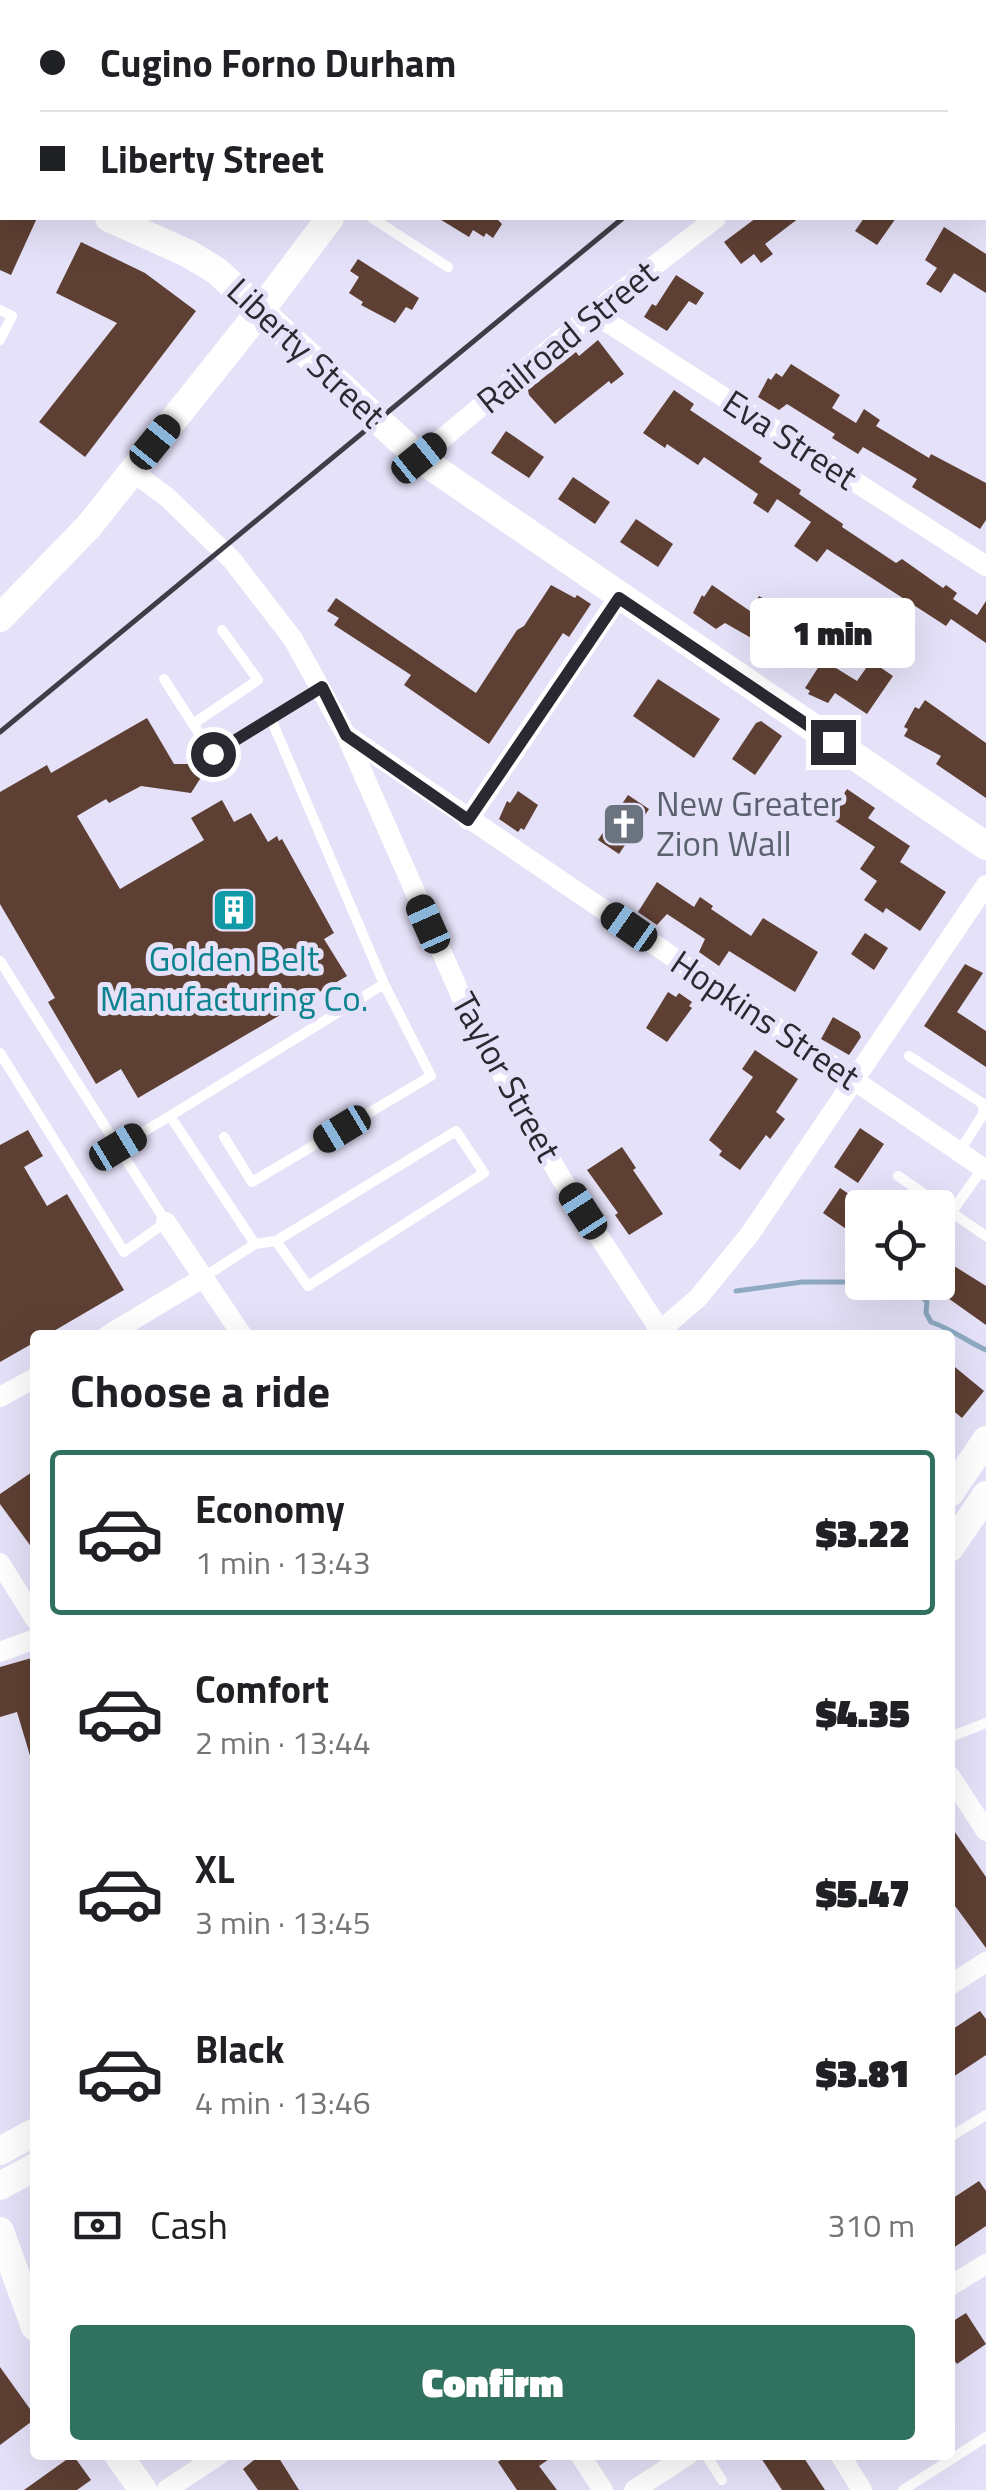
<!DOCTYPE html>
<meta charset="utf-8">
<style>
:root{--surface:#fff;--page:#f2f2f2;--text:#202124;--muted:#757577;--line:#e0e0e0;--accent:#31715f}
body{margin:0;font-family:"Titillium Web",sans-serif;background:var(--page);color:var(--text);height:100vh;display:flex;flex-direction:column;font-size:38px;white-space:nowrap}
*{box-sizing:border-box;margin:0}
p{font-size:32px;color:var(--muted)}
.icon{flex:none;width:55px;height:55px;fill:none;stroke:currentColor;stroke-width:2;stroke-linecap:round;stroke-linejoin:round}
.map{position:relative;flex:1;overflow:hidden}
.drawer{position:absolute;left:30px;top:1330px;width:925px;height:1130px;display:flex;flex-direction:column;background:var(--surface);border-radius:10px;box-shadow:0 10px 40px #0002}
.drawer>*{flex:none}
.hud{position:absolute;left:0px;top:0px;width:988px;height:220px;box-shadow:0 10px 40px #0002;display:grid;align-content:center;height:220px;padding:0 40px;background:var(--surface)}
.fabs{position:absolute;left:845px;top:1190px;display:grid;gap:20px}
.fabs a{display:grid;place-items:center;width:110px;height:110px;border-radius:10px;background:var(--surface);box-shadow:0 10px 40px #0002;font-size:50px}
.end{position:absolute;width:45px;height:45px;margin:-22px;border:12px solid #2a2931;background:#fff;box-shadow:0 0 0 5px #fff}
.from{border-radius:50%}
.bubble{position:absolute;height:70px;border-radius:10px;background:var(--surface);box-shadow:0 10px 40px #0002;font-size:32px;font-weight:800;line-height:70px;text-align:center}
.car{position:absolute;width:30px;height:60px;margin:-30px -15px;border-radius:12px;box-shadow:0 0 8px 2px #0007;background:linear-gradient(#222 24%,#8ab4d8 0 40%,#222 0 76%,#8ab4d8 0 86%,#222 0)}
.hud b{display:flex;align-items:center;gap:35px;height:95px;font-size:38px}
.hud b+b{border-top:2px solid var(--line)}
.hud i{width:25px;height:25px;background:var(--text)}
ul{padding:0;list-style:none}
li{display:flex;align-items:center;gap:30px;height:165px;margin:0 20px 15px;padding:0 20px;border:5px solid transparent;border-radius:10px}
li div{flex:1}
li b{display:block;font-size:38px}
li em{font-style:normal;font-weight:800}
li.selected{border-color:var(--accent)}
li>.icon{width:90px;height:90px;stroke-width:1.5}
h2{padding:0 40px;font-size:45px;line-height:120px}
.pay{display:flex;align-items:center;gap:25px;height:110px;padding:0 40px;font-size:38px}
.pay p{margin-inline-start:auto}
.button{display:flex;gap:20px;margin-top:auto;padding:20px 40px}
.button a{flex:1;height:115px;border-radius:10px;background:var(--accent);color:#fff;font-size:40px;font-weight:800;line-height:115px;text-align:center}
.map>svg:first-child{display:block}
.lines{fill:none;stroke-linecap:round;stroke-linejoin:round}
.stream{stroke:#8daac2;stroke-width:5}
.building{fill:#5e3f33}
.lane{stroke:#fff;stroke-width:10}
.street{stroke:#fff;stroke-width:20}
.secondary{stroke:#fff;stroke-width:28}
.primary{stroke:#e2cc98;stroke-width:30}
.rail{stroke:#3f3e48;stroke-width:5}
.route{stroke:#2a2931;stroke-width:12}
.labels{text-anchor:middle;stroke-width:10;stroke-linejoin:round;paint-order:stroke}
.street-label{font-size:35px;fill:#2a2931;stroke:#e5e1f8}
.worship-label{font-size:35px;fill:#5b616d;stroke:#e5e1f8;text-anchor:start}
.culture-label{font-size:35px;fill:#0d838f;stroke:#e5e1f8}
</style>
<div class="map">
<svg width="986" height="2490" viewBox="0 0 986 2490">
<rect width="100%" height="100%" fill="#e5e1f8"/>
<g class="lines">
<!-- stream -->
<g class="stream">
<path d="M 863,1282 L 891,1296 L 921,1296 L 927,1302 L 926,1313 L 931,1322 C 952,1329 966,1341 986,1350"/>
<path d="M 736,1291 L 802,1282 L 862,1282"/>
</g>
</g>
<!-- building -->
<g class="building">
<path d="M 0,218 L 37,218 L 11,275 L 0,270 Z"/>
<path d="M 438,218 L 496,218 L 502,224 L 493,238 L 486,233 L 484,237 L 473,230 L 469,237 Z"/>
<path d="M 756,218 L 799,218 L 765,244 L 773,254 L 761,263 L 754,254 L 741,264 L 724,242 Z"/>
<path d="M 864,218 L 896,218 L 877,245 L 855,231 Z"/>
<path d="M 944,227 L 986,254 L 986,293 L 954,273 L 941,293 L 926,284 L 937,268 L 925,260 Z"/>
<path d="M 81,242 L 145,273 L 196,311 L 85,457 L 39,422 L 117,323 L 56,293 Z"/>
<path d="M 358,259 L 419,298 L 412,310 L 406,307 L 395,323 L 361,305 L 363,302 L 349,293 L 359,277 L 350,271 Z"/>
<path d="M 676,275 L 704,293 L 696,305 L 689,301 L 667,331 L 644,317 L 652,304 L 656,306 Z"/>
<path d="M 598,340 L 624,374 L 611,384 L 609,381 L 555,424 L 529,395 L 528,390 L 576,352 L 579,356 Z"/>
<path d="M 791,364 L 840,395 L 832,408 L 856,423 L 864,409 L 880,420 L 876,426 L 929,458 L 931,454 L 986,483 L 986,520 L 980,529 L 912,487 L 917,479 L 863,447 L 858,454 L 832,438 L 835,434 L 787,404 L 779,410 L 758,397 L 768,378 L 771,380 L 776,373 L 782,377 Z"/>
<path d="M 674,390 L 694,404 L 690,410 L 762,458 L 759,462 L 801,490 L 799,494 L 843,524 L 842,527 L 896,563 L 902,559 L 943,588 L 946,585 L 957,593 L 953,599 L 977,615 L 986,601 L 986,643 L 951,619 L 946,626 L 827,549 L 817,562 L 794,546 L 811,522 L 777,499 L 768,513 L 753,503 L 758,494 L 704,457 L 698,465 L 667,444 L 665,448 L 643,433 Z"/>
<path d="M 506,431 L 544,457 L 529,478 L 491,453 Z"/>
<path d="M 573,477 L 610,502 L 595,524 L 558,499 Z"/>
<path d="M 636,519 L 673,544 L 658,567 L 620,542 Z"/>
<path d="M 551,585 L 575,598 L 577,595 L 591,604 L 569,637 L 563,633 L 489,744 L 404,685 L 411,675 L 334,625 L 339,618 L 327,611 L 336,598 L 476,693 L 517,630 L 524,626 Z"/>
<path d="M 712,585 L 750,611 L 759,596 L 795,616 L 774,651 L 725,623 L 716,629 L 693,613 L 702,595 L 704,597 Z"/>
<path d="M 823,660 L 857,681 L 871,661 L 893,676 L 867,714 L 835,693 L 828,703 L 808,694 L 810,691 L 805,688 Z"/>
<path d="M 658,679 L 720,719 L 694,758 L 633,716 Z"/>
<path d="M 925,700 L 986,743 L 986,798 L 936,764 L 941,756 L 904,736 L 908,729 L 904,727 L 915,707 L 919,709 Z"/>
<path d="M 147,718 L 174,764 L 192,764 L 200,779 L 191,793 L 141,786 L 109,803 L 106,799 L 77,816 L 120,889 L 204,840 L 191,818 L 222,800 L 234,822 L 251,813 L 268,842 L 277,836 L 279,841 L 282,839 L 334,933 L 324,939 L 347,976 L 138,1098 L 121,1069 L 96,1084 L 48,1002 L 55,998 L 0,904 L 0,792 L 47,765 L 51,773 Z"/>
<path d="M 761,721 L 782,736 L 755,775 L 732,759 L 756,723 Z"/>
<path d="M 847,789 L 875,808 L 868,818 L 910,846 L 900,862 L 946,892 L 920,931 L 886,908 L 883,913 L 864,900 L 877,881 L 860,869 L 875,847 L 829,817 Z"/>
<path d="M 518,791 L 538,805 L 524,830 L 521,828 L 518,832 L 499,819 L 507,801 L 510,803 Z"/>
<path d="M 628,795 L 649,809 L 619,854 L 598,840 Z"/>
<path d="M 657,882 L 694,907 L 700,897 L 713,906 L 711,909 L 751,936 L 763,918 L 818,952 L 795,992 L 729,951 L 719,966 L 699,952 L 705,939 L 667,914 L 657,925 L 638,912 Z"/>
<path d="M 865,933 L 888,948 L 874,970 L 851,954 Z"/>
<path d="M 965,964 L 983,973 L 957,1012 L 986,1031 L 986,1067 L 924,1026 Z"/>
<path d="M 668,992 L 676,997 L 679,993 L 692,1002 L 689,1006 L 692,1008 L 667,1042 L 646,1028 Z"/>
<path d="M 833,1017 L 859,1032 L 861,1037 L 849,1055 L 821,1039 Z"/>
<path d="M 755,1050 L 798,1079 L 776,1112 L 785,1119 L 770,1139 L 766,1135 L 740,1170 L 719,1155 L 722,1151 L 709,1140 L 753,1077 L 742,1069 Z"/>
<path d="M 860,1128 L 884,1144 L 858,1183 L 834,1167 Z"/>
<path d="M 28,1130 L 43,1156 L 24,1167 L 47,1206 L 67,1194 L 124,1290 L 47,1335 L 35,1335 L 35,1342 L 0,1362 L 0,1145 Z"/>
<path d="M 622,1147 L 636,1168 L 633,1170 L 663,1214 L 629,1235 L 615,1215 L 618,1213 L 587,1170 Z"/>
<path d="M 840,1188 L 862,1203 L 862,1240 L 823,1213 Z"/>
<path d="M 943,1259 L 986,1286 L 986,1325 L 938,1291 L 938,1267 Z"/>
<path d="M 950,1363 L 984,1391 L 962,1418 L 950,1408 Z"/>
<path d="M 35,1470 L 35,1552 L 0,1504 L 0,1494 Z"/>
<path d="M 35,1657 L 35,1759 L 31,1759 L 17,1712 L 0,1717 L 0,1667 Z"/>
<path d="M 950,1825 L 986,1877 L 986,1948 L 950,1899 Z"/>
<path d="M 980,2011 L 986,2019 L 986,2055 L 950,2079 L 950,2031 Z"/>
<path d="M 979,2181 L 986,2191 L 986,2226 L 950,2250 L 950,2200 Z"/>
<path d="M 966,2313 L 986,2344 L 957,2364 L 950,2355 L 950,2323 Z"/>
<path d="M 0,2367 L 35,2416 L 35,2419 L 0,2445 Z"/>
<path d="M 73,2455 L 91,2480 L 77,2490 L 24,2490 Z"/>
<path d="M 260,2455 L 277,2455 L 299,2490 L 258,2490 L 243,2469 Z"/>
<path d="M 508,2455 L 555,2455 L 539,2466 L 557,2490 L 517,2490 L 498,2462 Z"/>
<path d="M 759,2455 L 802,2455 L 825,2490 L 782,2490 Z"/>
</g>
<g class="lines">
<!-- lane -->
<g class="lane">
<path d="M 13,2 L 14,0"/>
<path d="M 105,2 L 106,0"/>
<path d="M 0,52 L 2,44"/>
<path d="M 0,124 L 2,122"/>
<path d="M 372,218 L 448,267"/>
<path d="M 0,310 L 12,316 L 0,340"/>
<path d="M 164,679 L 213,755 L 321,688"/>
<path d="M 193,724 L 258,680 L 222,630"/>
<path d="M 0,961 L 118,1147 L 170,1116 L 255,1244 L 276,1241 L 456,1131 L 484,1173 L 308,1286 L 276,1241"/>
<path d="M 0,1053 L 124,1252 L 166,1222 L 118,1147"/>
<path d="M 909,1056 L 982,1103 L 984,1113 L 959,1152"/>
<path d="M 170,1116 L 384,984"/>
<path d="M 224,1137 L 252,1182 L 431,1076 L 384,984 L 271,719"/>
<path d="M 898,1176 L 986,1236"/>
<path d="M 951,1213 L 982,1169"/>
<path d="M 204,1277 L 255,1244"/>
<path d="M 950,1737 L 986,1723"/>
<path d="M 950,2137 L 986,2115"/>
<path d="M 706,2455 L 722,2480"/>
<path d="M 903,2490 L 986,2437"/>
</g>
<!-- street -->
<g class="street">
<path d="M 593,313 L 986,566"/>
<path d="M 419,458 L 593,313 L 716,218"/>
<path d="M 132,471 L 168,498 L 232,560 L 293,639 L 346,735 L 472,1021 L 561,1178 L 663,1335"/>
<path d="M 348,736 L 986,1170"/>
<path d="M 468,820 L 619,597"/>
<path d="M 166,1222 L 242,1335"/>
<path d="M 108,1335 L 203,1278"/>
<path d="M 655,1335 L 698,1298 L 750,1234 L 986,885"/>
<path d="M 0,1397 L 35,1378"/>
<path d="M 0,1563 L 35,1619"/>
<path d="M 0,1652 L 35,1639"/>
<path d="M 950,1776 L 986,1831"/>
<path d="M 950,1985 L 986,1962"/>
<path d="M 950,2286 L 986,2264"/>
<path d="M 580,2455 L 603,2490"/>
<path d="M 840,2455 L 862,2490"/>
<path d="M 166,2490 L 219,2455"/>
<path d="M 634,2490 L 688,2455"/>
</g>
<!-- secondary -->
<g class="secondary">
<path d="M 484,2 L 485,0"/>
<path d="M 0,166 L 2,167"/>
<path d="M 109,218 L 189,254 L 217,271 L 419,458 L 986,846"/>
<path d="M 0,618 L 89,526 L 261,310 L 330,218"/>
<path d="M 950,1493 L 986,1440"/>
<path d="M 950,1548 L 986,1495"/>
<path d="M 0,2151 L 35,2132"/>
<path d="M 0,2186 L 35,2167"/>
<path d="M 0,2231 L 35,2327"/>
<path d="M 118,2455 L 143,2490"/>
</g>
<!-- primary -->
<g class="primary">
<path d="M 662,0 L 666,2"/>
<path d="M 985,204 L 986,205"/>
</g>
<!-- rail -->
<g class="rail">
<path d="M 888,2 L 891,0"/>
<path d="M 0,732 L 623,218"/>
</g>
</g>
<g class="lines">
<!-- route -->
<path class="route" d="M 213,754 L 322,687 L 346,735 L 468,820 L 619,598 L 833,742"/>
</g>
<!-- icons -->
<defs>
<g id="church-square" transform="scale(2.25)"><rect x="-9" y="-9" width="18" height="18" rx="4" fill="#6b7280" stroke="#e5e1f8"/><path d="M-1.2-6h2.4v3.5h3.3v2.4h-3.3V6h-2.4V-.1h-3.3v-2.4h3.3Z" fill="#fff"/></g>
<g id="building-square" transform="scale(2.25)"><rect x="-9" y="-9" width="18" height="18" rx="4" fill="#0f9aa8" stroke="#e5e1f8"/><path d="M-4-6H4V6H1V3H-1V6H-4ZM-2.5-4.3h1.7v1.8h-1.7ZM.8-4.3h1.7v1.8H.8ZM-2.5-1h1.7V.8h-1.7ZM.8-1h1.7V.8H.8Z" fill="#fff"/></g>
</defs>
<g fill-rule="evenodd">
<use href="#church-square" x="624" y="824"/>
<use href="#building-square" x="234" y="910"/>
</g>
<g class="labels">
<!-- street labels -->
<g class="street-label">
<text transform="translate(567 337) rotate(-39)" y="12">Railroad Street</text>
<text transform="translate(306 353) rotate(43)" y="12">Liberty Street</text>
<text transform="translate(790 440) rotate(33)" y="12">Eva Street</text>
<text transform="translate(765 1020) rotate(34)" y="12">Hopkins Street</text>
<text transform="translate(506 1077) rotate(61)" y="12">Taylor Street</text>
</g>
<!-- worship labels -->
<g class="worship-label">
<text x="656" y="816">New Greater<tspan x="656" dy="40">Zion Wall</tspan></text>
</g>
<!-- culture labels -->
<g class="culture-label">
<text x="234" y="971">Golden Belt<tspan x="234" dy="40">Manufacturing Co.</tspan></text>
</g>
</g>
</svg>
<div class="fabs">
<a><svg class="icon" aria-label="locate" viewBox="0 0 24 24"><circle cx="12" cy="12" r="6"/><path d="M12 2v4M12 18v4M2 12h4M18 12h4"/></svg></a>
</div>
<i class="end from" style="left:213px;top:754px"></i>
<i class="end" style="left:833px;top:742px"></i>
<div class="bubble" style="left:750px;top:598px;width:165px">1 min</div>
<i class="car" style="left:155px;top:442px;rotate:39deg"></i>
<i class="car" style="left:419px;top:458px;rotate:51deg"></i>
<i class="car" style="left:428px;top:924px;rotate:336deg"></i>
<i class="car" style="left:629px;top:927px;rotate:305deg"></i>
<i class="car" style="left:342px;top:1129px;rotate:239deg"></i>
<i class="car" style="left:118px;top:1147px;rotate:59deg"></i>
<i class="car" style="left:583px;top:1211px;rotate:327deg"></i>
<div class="hud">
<b><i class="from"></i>Cugino Forno Durham</b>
<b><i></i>Liberty Street</b>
</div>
<section class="drawer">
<h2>Choose a ride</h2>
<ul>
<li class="selected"><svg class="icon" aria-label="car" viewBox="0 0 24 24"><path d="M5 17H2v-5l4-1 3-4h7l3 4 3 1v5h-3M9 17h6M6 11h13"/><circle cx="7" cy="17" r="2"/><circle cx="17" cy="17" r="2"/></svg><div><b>Economy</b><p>1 min · 13:43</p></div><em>$3.22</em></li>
<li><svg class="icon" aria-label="car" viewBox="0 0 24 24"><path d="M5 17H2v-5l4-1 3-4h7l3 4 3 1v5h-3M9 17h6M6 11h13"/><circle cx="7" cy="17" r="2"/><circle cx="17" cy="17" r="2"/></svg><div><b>Comfort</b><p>2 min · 13:44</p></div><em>$4.35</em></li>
<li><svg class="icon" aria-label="car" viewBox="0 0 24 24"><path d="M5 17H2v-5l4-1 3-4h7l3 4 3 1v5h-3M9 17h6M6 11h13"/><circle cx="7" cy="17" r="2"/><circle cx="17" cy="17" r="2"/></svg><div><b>XL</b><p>3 min · 13:45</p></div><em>$5.47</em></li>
<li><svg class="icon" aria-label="car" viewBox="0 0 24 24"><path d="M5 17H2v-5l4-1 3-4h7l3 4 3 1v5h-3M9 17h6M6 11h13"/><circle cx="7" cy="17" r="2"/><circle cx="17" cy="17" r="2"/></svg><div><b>Black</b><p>4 min · 13:46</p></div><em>$3.81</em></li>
</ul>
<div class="pay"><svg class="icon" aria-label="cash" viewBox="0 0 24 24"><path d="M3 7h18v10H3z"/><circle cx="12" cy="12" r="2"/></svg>Cash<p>310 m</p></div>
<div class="button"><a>Confirm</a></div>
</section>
</div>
